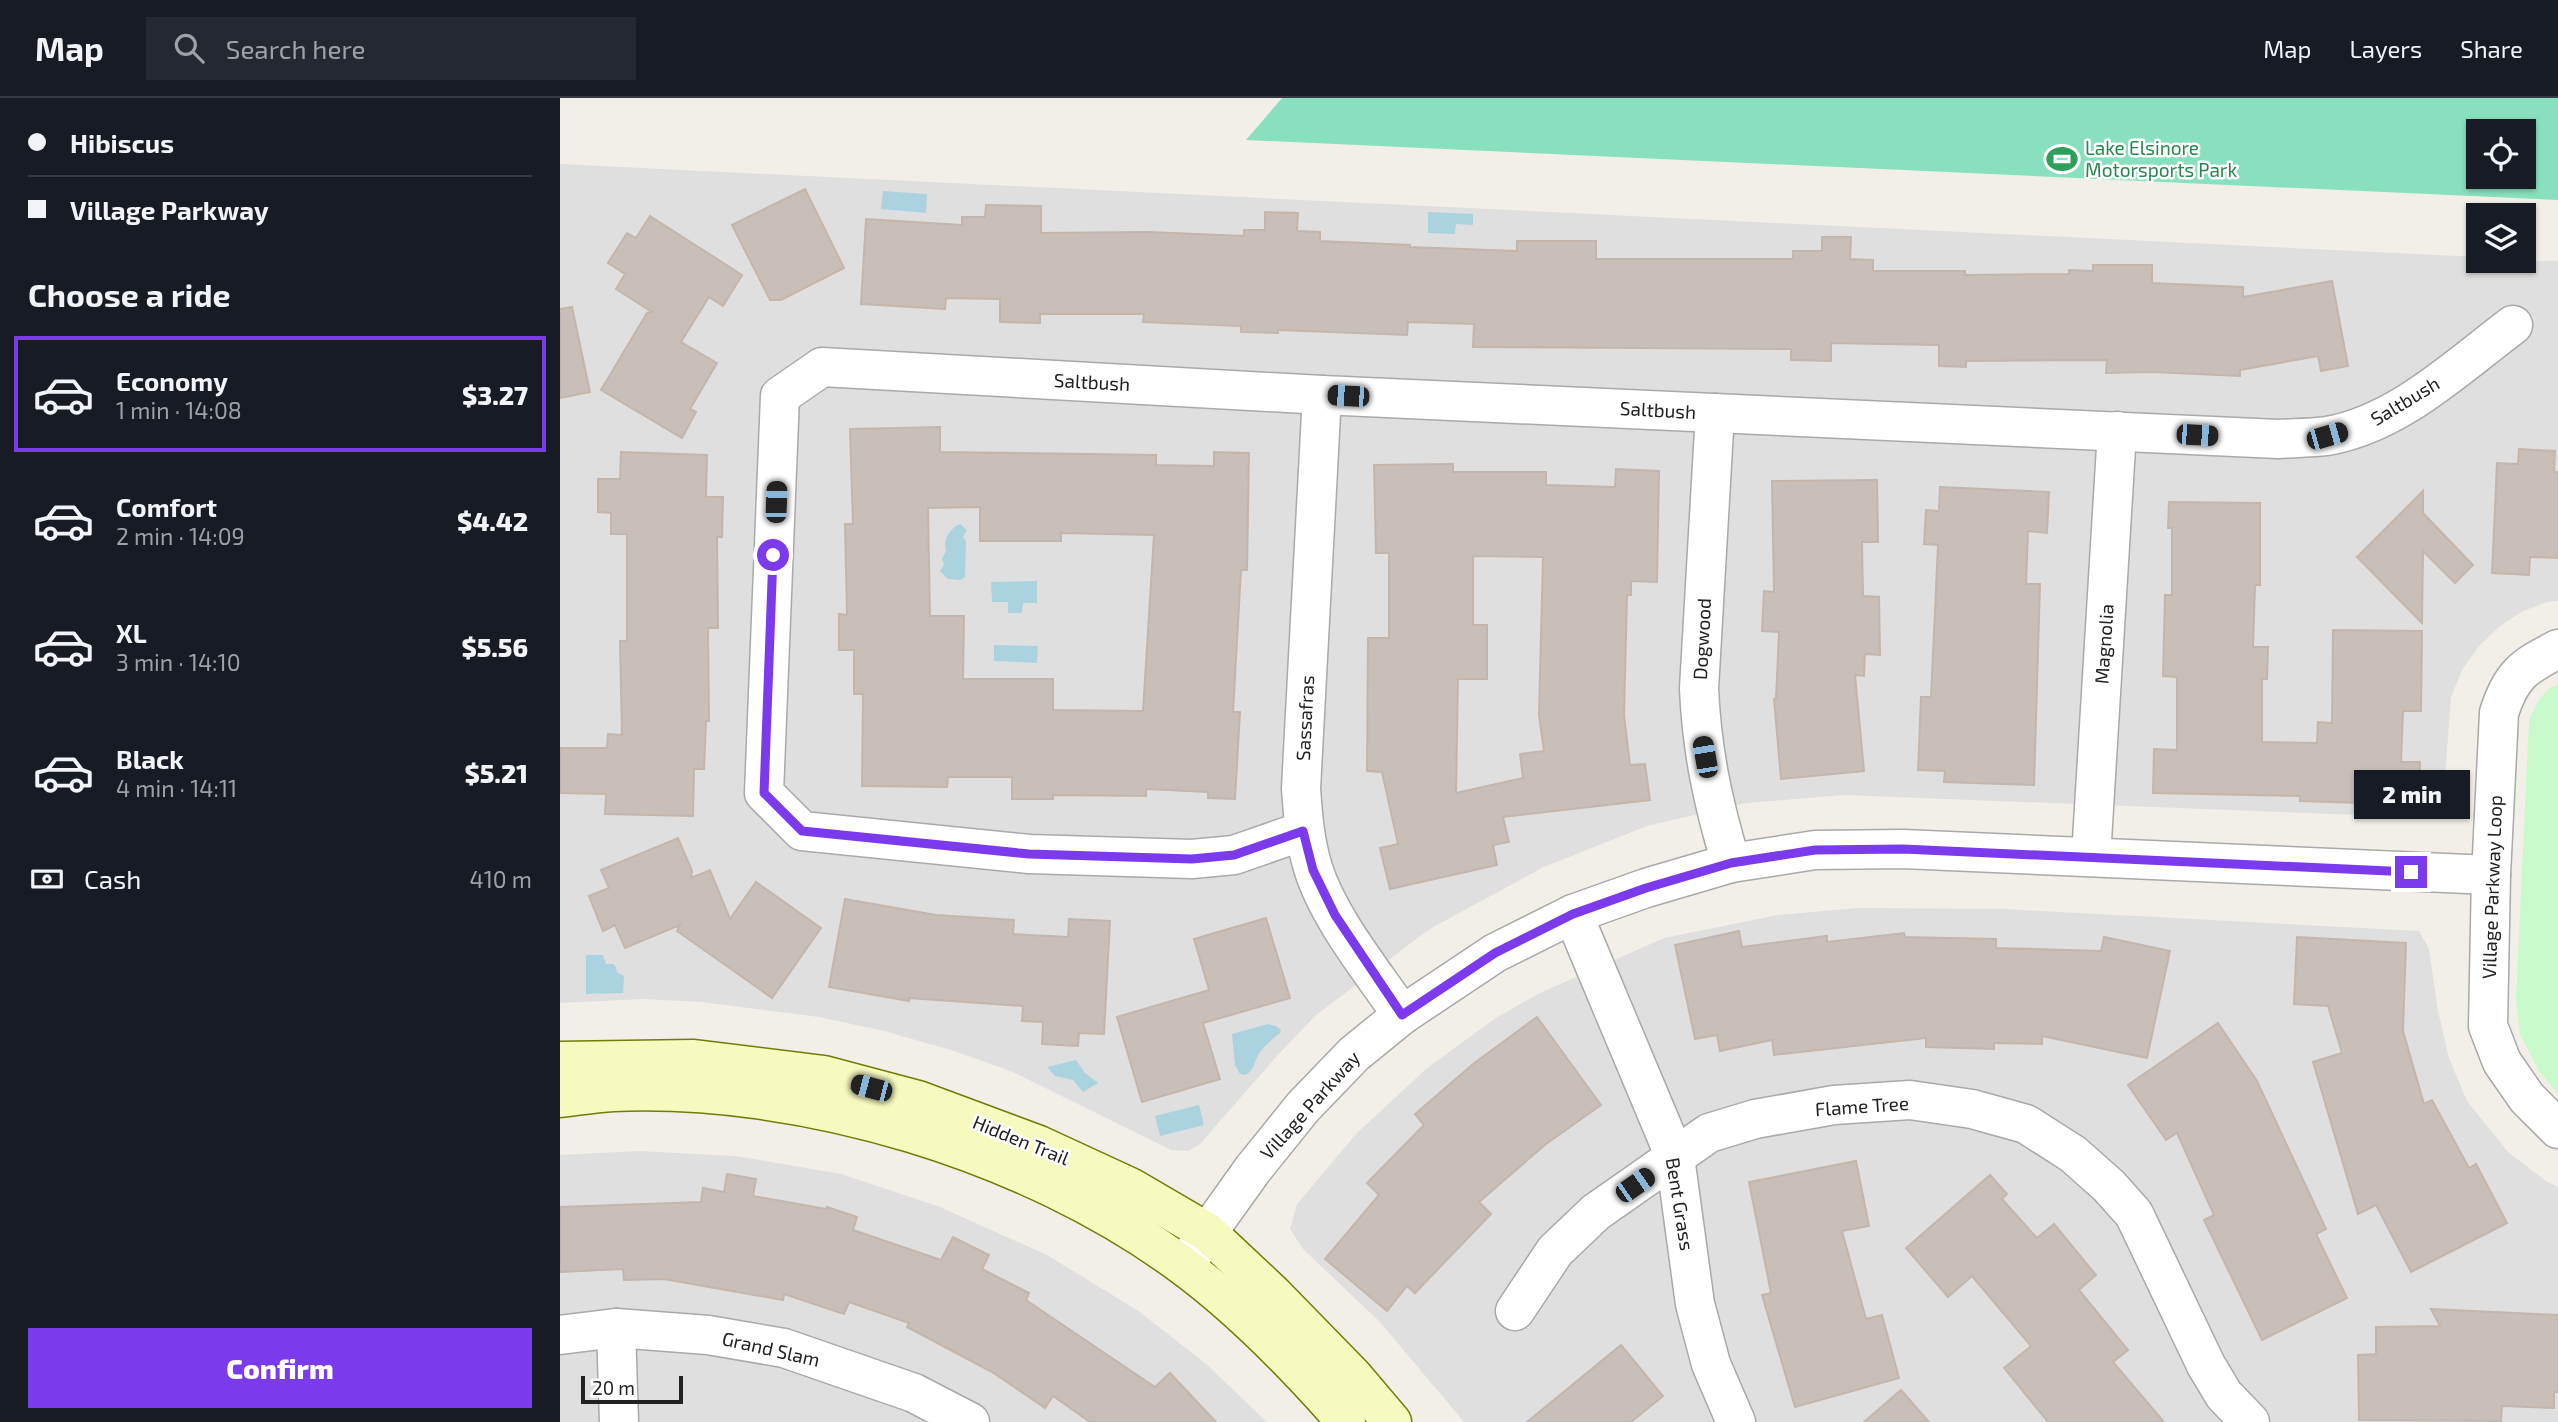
<!DOCTYPE html>
<meta charset="utf-8">
<style>
:root{--surface:#171b24;--page:#242831;--text:#f1f3f6;--muted:#9ea1a6;--line:#363941;--accent:#7c3aed}
body{margin:0;font-family:"Exo 2",sans-serif;background:var(--page);color:var(--text);height:100vh;display:flex;flex-direction:column;font-size:26px;white-space:nowrap}
*{box-sizing:border-box;margin:0}
p{font-size:23px;color:var(--muted)}
.icon{flex:none;width:38px;height:38px;fill:none;stroke:currentColor;stroke-width:2;stroke-linecap:round;stroke-linejoin:round}
.map{position:relative;flex:1;overflow:hidden}
.sheet{display:flex;flex-direction:column;background:var(--surface);width:560px}
.sheet>*{flex:none}
.banner{display:grid;align-content:center;height:154px;padding:0 28px;background:var(--surface)}
.tools{position:absolute;left:1906px;top:21px;display:grid;gap:14px}
.tools a{display:grid;place-items:center;width:70px;height:70px;border-radius:0px;background:var(--surface);box-shadow:0 2px 5px #0004;font-size:35px}
.scale{position:absolute;left:21px;bottom:18px;width:102px;box-sizing:border-box;padding-left:7px;border:4px solid #222;border-top:0;font-size:19px;line-height:24px;white-space:nowrap;color:#222;-webkit-text-stroke:5px #fff;paint-order:stroke}
.end{position:absolute;width:32px;height:32px;margin:-16px;border:9px solid #7c3aed;background:#fff;box-shadow:0 0 0 4px #fff}
.from{border-radius:50%}
.bubble{position:absolute;height:49px;border-radius:0px;background:var(--surface);box-shadow:0 2px 5px #0004;font-size:23px;font-weight:800;line-height:49px;text-align:center}
.car{position:absolute;width:21px;height:42px;margin:-21px -10px;border-radius:9px;box-shadow:0 0 5px 2px #0007;background:linear-gradient(#222 24%,#8ab4d8 0 40%,#222 0 76%,#8ab4d8 0 86%,#222 0)}
.banner b{display:flex;align-items:center;gap:24px;height:66px;font-size:26px}
.banner b+b{border-top:2px solid var(--line)}
.banner i{width:18px;height:18px;background:var(--text)}
ul{padding:0;list-style:none}
li{display:flex;align-items:center;gap:21px;height:116px;margin:0 14px 10px;padding:0 14px;border:4px solid transparent;border-radius:0px}
li div{flex:1}
li b{display:block;font-size:26px}
li em{font-style:normal;font-weight:800}
li.on{border-color:var(--accent)}
li>.icon{width:63px;height:63px;stroke-width:1.5}
h2{padding:0 28px;font-size:32px;line-height:84px}
.pay{display:flex;align-items:center;gap:18px;height:77px;padding:0 28px;font-size:26px}
.pay p{margin-inline-start:auto}
.cta{display:flex;gap:14px;margin-top:auto;padding:14px 28px}
.cta a{flex:1;height:80px;border-radius:0px;background:var(--accent);color:#fff;font-size:28px;font-weight:800;line-height:80px;text-align:center}
header{display:flex;align-items:center;gap:42px;box-sizing:border-box;height:98px;padding:0 35px;background:var(--surface);border-bottom:2px solid var(--line)}
header strong{font-size:33px}
nav{display:flex;gap:38px;margin-inline-start:auto;font-size:24px}
.search{width:490px;height:63px;background:var(--page);display:flex;align-items:center;gap:18px;box-sizing:border-box;padding:0 24px;border-radius:0px;color:var(--muted);font-size:26px}
main{display:flex;flex:1;min-height:0}
.map>svg:first-child{display:block}
.residential{fill:#e0dfdf}
.park{fill:#c8facc}
.pitch{fill:#88e0be;fill-rule:evenodd}
.water{fill:#aad3df}
.building{fill:#c7bfb8;stroke:#c4b6ab;stroke-width:2;fill-rule:evenodd}
.lines{fill:none;stroke-linecap:round;stroke-linejoin:round}
.street-casing{stroke:#a9a9a9;stroke-width:41}
.secondary-casing{stroke:#707d05;stroke-width:41}
.street{stroke:#fff;stroke-width:38}
.secondary{stroke:#f7fabf;stroke-width:38}
.route{stroke:#7c3aed;stroke-width:9}
.labels{text-anchor:middle;stroke-width:5;stroke-linejoin:round;paint-order:stroke}
.leisure-label{font-size:19px;fill:#27864d;stroke:#fff;text-anchor:start}
.street-label{font-size:19px;fill:#222;stroke:#fff}
</style>
<header>
<strong>Map</strong>
<div class="search"><svg class="icon" aria-label="search" viewBox="0 0 24 24"><circle cx="10" cy="10" r="6"/><path d="M15 15l6 6"/></svg>Search here</div>
<nav><a>Map</a><a>Layers</a><a>Share</a></nav>
</header>
<main>
<section class="sheet">
<div class="banner">
<b><i class="from"></i>Hibiscus</b>
<b><i></i>Village Parkway</b>
</div>
<h2>Choose a ride</h2>
<ul>
<li class="on"><svg class="icon" aria-label="car" viewBox="0 0 24 24"><path d="M5 17H2v-5l4-1 3-4h7l3 4 3 1v5h-3M9 17h6M6 11h13"/><circle cx="7" cy="17" r="2"/><circle cx="17" cy="17" r="2"/></svg><div><b>Economy</b><p>1 min · 14:08</p></div><em>$3.27</em></li>
<li><svg class="icon" aria-label="car" viewBox="0 0 24 24"><path d="M5 17H2v-5l4-1 3-4h7l3 4 3 1v5h-3M9 17h6M6 11h13"/><circle cx="7" cy="17" r="2"/><circle cx="17" cy="17" r="2"/></svg><div><b>Comfort</b><p>2 min · 14:09</p></div><em>$4.42</em></li>
<li><svg class="icon" aria-label="car" viewBox="0 0 24 24"><path d="M5 17H2v-5l4-1 3-4h7l3 4 3 1v5h-3M9 17h6M6 11h13"/><circle cx="7" cy="17" r="2"/><circle cx="17" cy="17" r="2"/></svg><div><b>XL</b><p>3 min · 14:10</p></div><em>$5.56</em></li>
<li><svg class="icon" aria-label="car" viewBox="0 0 24 24"><path d="M5 17H2v-5l4-1 3-4h7l3 4 3 1v5h-3M9 17h6M6 11h13"/><circle cx="7" cy="17" r="2"/><circle cx="17" cy="17" r="2"/></svg><div><b>Black</b><p>4 min · 14:11</p></div><em>$5.21</em></li>
</ul>
<div class="pay"><svg class="icon" aria-label="cash" viewBox="0 0 24 24"><path d="M3 7h18v10H3z"/><circle cx="12" cy="12" r="2"/></svg>Cash<p>410 m</p></div>
<div class="cta"><a>Confirm</a></div>
</section>
<div class="map">
<svg width="1998" height="1324" viewBox="0 0 1998 1324">
<rect width="100%" height="100%" fill="#f2efe9"/>
<!-- residential -->
<g class="residential">
<path d="M 0,66 L 1918,159 L 1918,163 L 1998,163 L 1998,503 L 1987,504 L 1963,513 L 1940,528 L 1919,548 L 1902,572 L 1891,599 L 1884,692 L 1880,703 L 1864,718 L 1848,719 L 1284,697 L 1186,705 L 1087,728 L 984,769 L 868,832 L 755,918 L 716,959 L 640,1046 L 628,1053 L 611,1052 L 453,974 L 394,953 L 324,933 L 259,919 L 142,904 L 84,901 L 0,905 Z"/>
<path d="M 1298,810 L 1443,811 L 1859,833 L 1869,851 L 1878,913 L 1889,960 L 1907,1003 L 1948,1054 L 1986,1083 L 1998,1089 L 1998,1324 L 904,1324 L 820,1224 L 743,1151 L 730,1131 L 737,1106 L 797,1035 L 866,971 L 937,919 L 980,895 L 1104,840 L 1218,817 Z"/>
<path d="M 79,1053 L 176,1058 L 281,1076 L 380,1109 L 487,1157 L 577,1212 L 645,1265 L 707,1324 L 0,1324 L 0,1057 Z"/>
</g>
<!-- park -->
<path class="park" d="M 1998,586 L 1998,995 L 1979,973 L 1960,936 L 1956,902 L 1969,623 C 1975,608 1982,592 1998,586 Z"/>
<!-- pitch -->
<path class="pitch" d="M 722,0 L 1998,0 L 1998,102 L 686,42 ZM 1918,33 L 1964,33 L 1964,79 L 1918,79 Z"/>
<!-- water -->
<g class="water">
<path d="M 323,93 L 367,96 L 366,115 L 321,111 Z"/>
<path d="M 868,114 L 913,116 L 913,127 L 896,126 L 895,136 L 868,135 Z"/>
<path d="M 400,426 L 407,432 L 403,439 L 406,444 L 405,479 L 400,482 L 388,481 L 380,473 L 384,467 L 382,461 L 386,453 C 383,441 389,431 400,426 Z"/>
<path d="M 477,483 L 477,505 L 463,505 L 462,515 L 448,515 L 448,504 L 432,504 L 431,484 Z"/>
<path d="M 434,547 L 478,548 L 477,565 L 434,563 Z"/>
<path d="M 26,857 L 43,857 L 46,866 L 53,866 L 56,869 L 57,874 L 64,878 L 63,895 L 26,896 Z"/>
<path d="M 708,926 L 716,928 L 721,932 L 720,935 C 712,941 704,948 698,957 C 694,965 694,972 686,977 L 680,976 L 675,967 L 672,936 Z"/>
<path d="M 516,962 L 525,975 L 538,985 L 523,994 L 513,982 L 495,978 L 487,969 Z"/>
<path d="M 639,1007 L 644,1027 L 600,1038 L 595,1018 Z"/>
</g>
<!-- building -->
<g class="building">
<path d="M 245,91 L 284,170 L 221,202 L 210,202 L 172,127 Z"/>
<path d="M 426,107 L 481,108 L 481,135 L 588,134 L 684,138 L 684,132 L 705,132 L 705,114 L 738,115 L 737,133 L 760,134 L 760,143 L 850,147 L 850,149 L 957,153 L 957,143 L 1036,143 L 1036,161 L 1233,161 L 1233,153 L 1262,153 L 1262,139 L 1291,139 L 1290,161 L 1313,162 L 1313,173 L 1405,173 L 1405,177 L 1509,176 L 1509,172 L 1533,173 L 1533,167 L 1592,167 L 1592,185 L 1683,189 L 1683,199 L 1772,183 L 1788,268 L 1761,273 L 1758,258 L 1680,272 L 1680,278 L 1592,274 L 1546,275 L 1547,262 L 1406,263 L 1406,269 L 1379,268 L 1379,247 L 1271,245 L 1271,263 L 1231,262 L 1231,251 L 913,249 L 914,226 L 848,224 L 847,237 L 718,232 L 718,235 L 681,234 L 681,228 L 583,224 L 584,216 L 480,216 L 480,225 L 440,224 L 440,201 L 386,200 L 385,211 L 301,206 L 306,121 L 402,127 L 402,119 L 425,119 Z"/>
<path d="M 90,118 L 182,177 L 163,208 L 149,199 L 121,244 L 157,265 L 130,311 L 136,314 L 122,340 L 41,292 L 87,215 L 92,214 L 56,191 L 65,176 L 48,165 L 67,135 L 76,140 Z"/>
<path d="M 12,209 L 30,294 L 0,300 L 0,211 Z"/>
<path d="M 380,329 L 380,354 L 596,357 L 596,367 L 654,368 L 654,354 L 689,355 L 687,472 L 681,472 L 673,614 L 680,614 L 675,701 L 648,700 L 648,694 L 586,691 L 586,698 L 493,697 L 493,701 L 452,701 L 452,679 L 388,679 L 387,689 L 302,688 L 303,596 L 294,596 L 294,552 L 279,552 L 279,516 L 287,517 L 285,426 L 293,426 L 290,331 ZM 420,409 L 420,443 L 501,443 L 501,435 L 594,437 L 583,613 L 493,612 L 493,581 L 403,581 L 404,518 L 370,518 L 368,410 Z"/>
<path d="M 1959,351 L 1995,353 L 1994,374 L 1998,374 L 1998,460 L 1970,459 L 1969,477 L 1932,475 L 1937,365 L 1958,366 Z"/>
<path d="M 61,354 L 147,357 L 146,399 L 163,399 L 162,439 L 157,439 L 158,530 L 148,530 L 149,623 L 146,623 L 144,671 L 134,671 L 133,718 L 45,716 L 46,696 L 0,695 L 0,650 L 47,650 L 48,636 L 62,637 L 60,543 L 67,543 L 67,436 L 51,436 L 51,415 L 38,414 L 38,381 L 60,381 Z"/>
<path d="M 893,366 L 893,374 L 986,374 L 986,387 L 1055,389 L 1056,371 L 1099,373 L 1097,484 L 1071,483 L 1071,497 L 1067,497 L 1064,617 L 1070,667 L 1085,666 L 1090,702 L 943,719 L 949,744 L 933,747 L 937,767 L 830,791 L 820,750 L 838,746 L 822,674 L 807,673 L 808,540 L 829,540 L 829,455 L 816,455 L 814,367 ZM 913,458 L 983,459 L 979,617 L 984,653 L 960,656 L 963,680 L 896,695 L 898,581 L 927,581 L 927,527 L 913,527 Z"/>
<path d="M 1317,382 L 1318,444 L 1302,444 L 1303,498 L 1319,499 L 1320,557 L 1305,556 L 1304,578 L 1295,577 L 1304,673 L 1221,681 L 1214,601 L 1216,601 L 1219,534 L 1202,533 L 1204,493 L 1214,494 L 1212,383 Z"/>
<path d="M 1380,389 L 1489,394 L 1487,435 L 1468,433 L 1466,486 L 1480,486 L 1474,687 L 1384,684 L 1385,673 L 1358,672 L 1361,599 L 1371,599 L 1378,447 L 1364,446 L 1366,412 L 1379,413 Z"/>
<path d="M 1863,393 L 1863,415 L 1913,467 L 1895,485 L 1863,453 L 1862,525 L 1797,459 Z"/>
<path d="M 1609,404 L 1700,405 L 1700,487 L 1695,487 L 1693,549 L 1708,549 L 1707,581 L 1702,581 L 1702,644 L 1757,645 L 1758,624 L 1772,625 L 1773,532 L 1862,533 L 1861,613 L 1843,613 L 1841,664 L 1860,664 L 1859,707 L 1740,703 L 1740,698 L 1593,695 L 1594,651 L 1617,652 L 1617,579 L 1603,578 L 1605,497 L 1612,497 L 1612,430 L 1608,430 Z"/>
<path d="M 118,740 L 132,773 L 131,780 L 150,772 L 170,821 L 196,784 L 261,830 L 212,900 L 117,833 L 120,827 L 65,850 L 55,827 L 43,833 L 29,798 L 49,790 L 41,772 Z"/>
<path d="M 285,801 L 376,817 L 454,822 L 453,836 L 508,839 L 509,821 L 550,823 L 544,936 L 519,935 L 518,948 L 482,946 L 483,924 L 462,923 L 463,908 L 349,900 L 349,903 L 269,889 Z"/>
<path d="M 706,820 L 730,900 L 643,925 L 660,981 L 582,1004 L 557,919 L 649,892 L 634,841 Z"/>
<path d="M 1179,833 L 1182,849 L 1267,838 L 1267,844 L 1344,835 L 1345,839 L 1436,841 L 1436,850 L 1541,853 L 1544,839 L 1610,853 L 1587,960 L 1482,938 L 1482,946 L 1434,945 L 1434,951 L 1366,949 L 1366,940 L 1214,957 L 1212,942 L 1160,953 L 1157,937 L 1135,941 L 1115,847 Z"/>
<path d="M 1737,839 L 1846,845 L 1843,933 L 1864,1006 L 1872,1002 L 1909,1070 L 1916,1066 L 1947,1125 L 1851,1174 L 1816,1107 L 1798,1116 L 1753,964 L 1782,955 L 1768,908 L 1734,906 Z"/>
<path d="M 977,919 L 1041,1007 L 986,1046 L 919,1104 L 931,1116 L 855,1195 L 847,1188 L 827,1213 L 765,1161 L 819,1097 L 807,1085 L 864,1027 L 855,1016 L 913,966 Z"/>
<path d="M 1658,925 L 1697,983 L 1766,1131 L 1756,1136 L 1787,1200 L 1702,1242 L 1644,1122 L 1654,1117 L 1617,1035 L 1606,1042 L 1568,987 Z"/>
<path d="M 1296,1063 L 1309,1128 L 1282,1133 L 1306,1221 L 1322,1217 L 1339,1280 L 1235,1309 L 1202,1197 L 1211,1195 L 1189,1084 Z"/>
<path d="M 167,1076 L 196,1081 L 193,1098 L 266,1111 L 267,1109 L 297,1119 L 293,1132 L 381,1162 L 393,1139 L 429,1157 L 422,1171 L 469,1195 L 466,1202 L 595,1289 L 610,1275 L 656,1324 L 530,1324 L 493,1298 L 485,1310 L 432,1274 L 347,1229 L 349,1225 L 289,1204 L 284,1216 L 224,1196 L 223,1202 L 104,1181 L 64,1182 L 63,1171 L 0,1174 L 0,1109 L 141,1104 L 143,1090 L 164,1094 Z"/>
<path d="M 1430,1077 L 1447,1096 L 1442,1101 L 1477,1140 L 1494,1126 L 1536,1177 L 1519,1192 L 1568,1252 L 1553,1264 L 1604,1324 L 1488,1324 L 1444,1270 L 1471,1248 L 1412,1178 L 1388,1199 L 1346,1150 Z"/>
<path d="M 1871,1211 L 1998,1217 L 1998,1294 L 1994,1294 L 1994,1310 L 1942,1308 L 1941,1323 L 1799,1322 L 1798,1257 L 1816,1256 L 1816,1229 L 1880,1228 Z"/>
<path d="M 1061,1247 L 1103,1298 L 1071,1324 L 967,1324 Z"/>
<path d="M 1341,1292 L 1369,1324 L 1304,1324 Z"/>
</g>
<g class="lines">
<!-- street casing -->
<g class="street-casing">
<g id="street">
<path d="M 762,297 L 741,691 C 743,718 745,744 753,770 C 769,821 812,873 842,917"/>
<path d="M 1155,315 L 1139,591 C 1142,654 1153,705 1171,765"/>
<path d="M 1998,551 C 1963,569 1951,577 1939,615 L 1931,777 L 1928,928 L 1942,964 L 1967,1000 L 1998,1031"/>
<path d="M 743,733 L 674,757 L 632,761 L 469,756 L 242,733 L 204,695 L 220,298 L 262,269 L 762,297 L 1718,341 C 1734,340 1751,340 1767,338 C 1838,326 1897,269 1953,227"/>
<path d="M 1531,759 L 1557,333"/>
<path d="M 1013,816 L 1115,1059 L 1135,1206 L 1151,1266 L 1176,1324"/>
<path d="M 628,1162 L 693,1071 L 743,1009 L 794,956 L 842,917 L 935,855 L 1013,816 L 1086,790 L 1171,765 L 1255,752 L 1343,751 L 1931,777"/>
<path d="M 955,1213 L 995,1153 L 1036,1114 L 1149,1035 L 1195,1021 L 1274,1007 L 1350,1002 L 1412,1011 L 1466,1026 L 1513,1056 L 1549,1088 L 1574,1116 L 1646,1267 L 1664,1297 L 1690,1324"/>
<path d="M 56,1230 L 59,1324"/>
<path d="M 0,1237 L 56,1230 L 148,1237 L 224,1250 L 354,1295 L 410,1324"/>
</g>
</g>
<!-- secondary casing -->
<g class="secondary-casing">
<g id="secondary">
<path d="M 0,963 L 134,961 L 264,977 L 358,1002 L 479,1047 L 570,1089 L 647,1134 L 713,1196 L 793,1278 L 832,1324"/>
<path d="M 0,1000 C 17,998 35,995 53,994 C 243,986 469,1054 622,1167 C 682,1211 737,1268 786,1324"/>
</g>
</g>
<!-- street -->
<use href="#street" class="street"/>
<!-- secondary -->
<use href="#secondary" class="secondary"/>
</g>
<g class="lines">
<!-- route -->
<path class="route" d="M 213,457 L 204,695 L 242,733 L 469,756 L 632,761 L 674,757 L 743,733 L 753,772 L 775,817 L 842,917 L 935,855 L 1013,816 L 1086,790 L 1171,765 L 1255,752 L 1343,751 L 1851,774"/>
</g>
<!-- icons -->
<defs>
<g id="stadium-bare" transform="scale(2.415)"><path d="M0-5a6.5 5 0 1 0 0 10a6.5 5 0 1 0 0-10ZM-3.5-1.8h7v3.6h-7Z" fill="#2e9e5b" stroke="#fff" stroke-width="2.5" paint-order="stroke"/></g>
</defs>
<g fill-rule="evenodd">
<use href="#stadium-bare" x="1502" y="61"/>
</g>
<g class="labels">
<!-- leisure labels -->
<g class="leisure-label">
<text x="1525" y="57">Lake Elsinore<tspan x="1525" dy="22">Motorsports Park</tspan></text>
</g>
<!-- street labels -->
<g class="street-label">
<text transform="translate(532 284) rotate(3)" y="7">Saltbush</text>
<text transform="translate(1845 303) rotate(-31)" y="7">Saltbush</text>
<text transform="translate(1098 312) rotate(3)" y="7">Saltbush</text>
<text transform="translate(1142 541) rotate(-87)" y="7">Dogwood</text>
<text transform="translate(1544 546) rotate(-86)" y="7">Magnolia</text>
<text transform="translate(745 620) rotate(-87)" y="7">Sassafras</text>
<text transform="translate(1932 789) rotate(-88)" y="7">Village Parkway Loop</text>
<text transform="translate(750 1007) rotate(-48)" y="7">Village Parkway</text>
<text transform="translate(1302 1008) rotate(-4)" y="7">Flame Tree</text>
<text transform="translate(461 1042) rotate(22)" y="7">Hidden Trail</text>
<text transform="translate(1120 1106) rotate(81)" y="7">Bent Grass</text>
<text transform="translate(211 1251) rotate(13)" y="7">Grand Slam</text>
</g>
</g>
</svg>
<div class="tools">
<a><svg class="icon" aria-label="locate" viewBox="0 0 24 24"><circle cx="12" cy="12" r="6"/><path d="M12 2v4M12 18v4M2 12h4M18 12h4"/></svg></a>
<a><svg class="icon" aria-label="layers" viewBox="0 0 24 24"><path d="M12 4l9 5-9 5-9-5zM3 14l9 5 9-5"/></svg></a>
</div>
<div class="scale">20 m</div>
<i class="end from" style="left:213px;top:457px"></i>
<i class="end" style="left:1851px;top:774px"></i>
<div class="bubble" style="left:1794px;top:672px;width:116px">2 min</div>
<i class="car" style="left:788px;top:298px;rotate:273deg"></i>
<i class="car" style="left:1637px;top:337px;rotate:93deg"></i>
<i class="car" style="left:1767px;top:338px;rotate:74deg"></i>
<i class="car" style="left:216px;top:404px;rotate:2deg"></i>
<i class="car" style="left:1145px;top:659px;rotate:350deg"></i>
<i class="car" style="left:311px;top:990px;rotate:285deg"></i>
<i class="car" style="left:1075px;top:1087px;rotate:55deg"></i>
</div>
</main>
